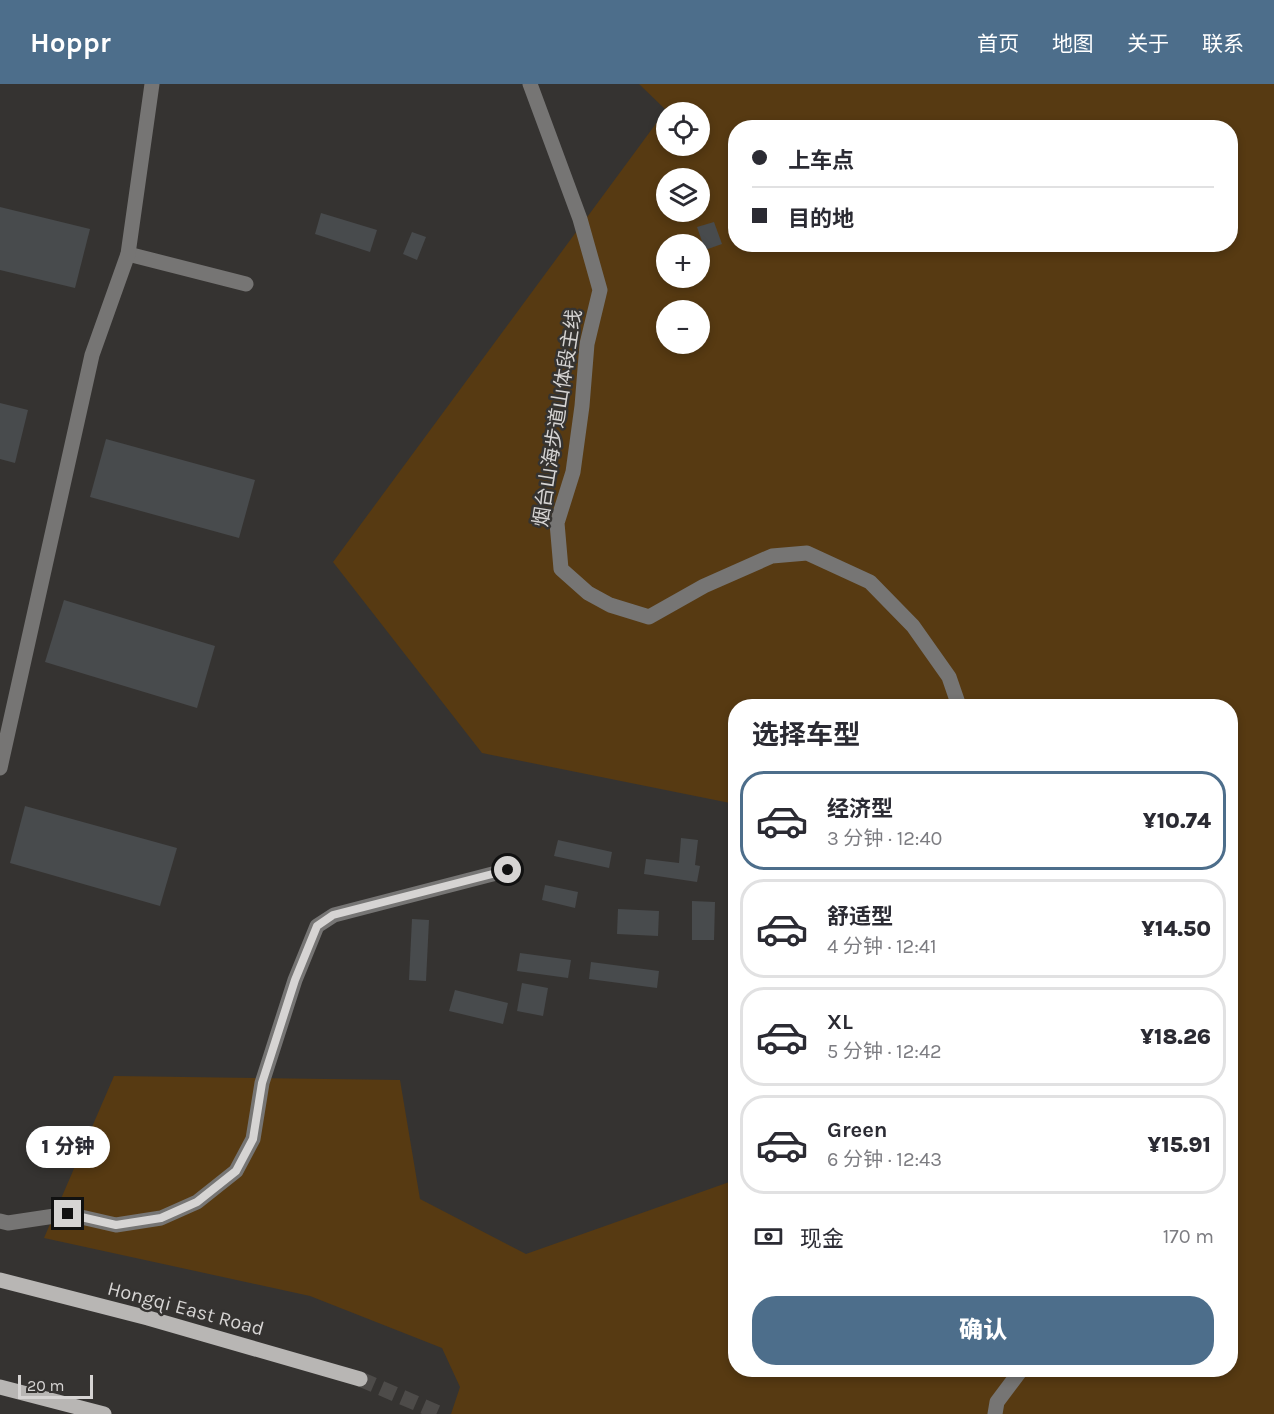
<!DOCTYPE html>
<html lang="zh">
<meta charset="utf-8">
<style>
:root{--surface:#fff;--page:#f7f7f7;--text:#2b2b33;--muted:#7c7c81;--line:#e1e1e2;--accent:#4d6e8b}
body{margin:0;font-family:Karla,"Noto Sans SC",sans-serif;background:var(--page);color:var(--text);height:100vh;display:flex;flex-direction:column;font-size:22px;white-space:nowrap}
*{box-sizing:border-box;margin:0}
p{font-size:20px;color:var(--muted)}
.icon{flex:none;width:33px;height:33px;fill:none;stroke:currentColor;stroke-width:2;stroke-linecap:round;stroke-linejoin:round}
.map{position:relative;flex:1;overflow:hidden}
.details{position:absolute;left:728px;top:615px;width:510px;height:678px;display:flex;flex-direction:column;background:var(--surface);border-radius:24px;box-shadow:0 3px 9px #0003}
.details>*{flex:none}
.top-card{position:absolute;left:728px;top:36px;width:510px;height:132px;border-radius:24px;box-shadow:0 3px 9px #0003;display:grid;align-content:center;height:132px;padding:0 24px;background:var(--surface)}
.tools{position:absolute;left:656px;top:18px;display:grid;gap:12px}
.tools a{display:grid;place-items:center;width:54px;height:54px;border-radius:50%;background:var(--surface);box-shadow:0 3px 9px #0003;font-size:30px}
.scale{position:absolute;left:18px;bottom:15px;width:75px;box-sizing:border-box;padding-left:6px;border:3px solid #d6d4d3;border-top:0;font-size:16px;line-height:21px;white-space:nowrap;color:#d6d4d3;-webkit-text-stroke:4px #353331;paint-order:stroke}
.end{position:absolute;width:27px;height:27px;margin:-14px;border:8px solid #d6d4d3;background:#111;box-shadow:0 0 0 3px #111}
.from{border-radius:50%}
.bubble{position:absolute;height:42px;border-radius:21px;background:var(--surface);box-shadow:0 3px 9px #0003;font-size:20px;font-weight:800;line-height:42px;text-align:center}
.top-card b{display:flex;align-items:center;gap:21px;height:57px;font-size:22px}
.top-card b+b{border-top:2px solid var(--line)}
.top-card i{width:15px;height:15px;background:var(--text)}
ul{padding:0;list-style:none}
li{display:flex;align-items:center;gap:18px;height:99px;margin:0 12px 9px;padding:0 12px;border:3px solid var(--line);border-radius:24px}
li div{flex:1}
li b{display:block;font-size:22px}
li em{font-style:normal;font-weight:800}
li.on{border-color:var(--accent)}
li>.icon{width:54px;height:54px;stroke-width:1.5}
h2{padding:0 24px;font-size:27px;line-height:72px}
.pay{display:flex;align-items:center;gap:15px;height:66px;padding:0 24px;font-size:22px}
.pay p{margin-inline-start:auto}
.button{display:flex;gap:12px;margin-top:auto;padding:12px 24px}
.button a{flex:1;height:69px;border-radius:24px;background:var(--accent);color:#fff;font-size:24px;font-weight:800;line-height:69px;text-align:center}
header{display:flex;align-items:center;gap:36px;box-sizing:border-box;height:84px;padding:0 30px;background:var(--accent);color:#fff}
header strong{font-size:28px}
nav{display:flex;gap:33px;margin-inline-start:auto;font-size:21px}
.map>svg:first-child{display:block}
.green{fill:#573a12;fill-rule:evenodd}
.building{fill:#484b4d}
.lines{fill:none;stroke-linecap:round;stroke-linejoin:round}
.major-tunnel{stroke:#4d4b49;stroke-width:15;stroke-dasharray:15 8;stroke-linecap:butt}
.minor{stroke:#767574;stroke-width:15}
.major{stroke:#b8b6b4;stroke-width:15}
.route{stroke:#d6d4d3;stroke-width:8}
.labels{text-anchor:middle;stroke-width:5;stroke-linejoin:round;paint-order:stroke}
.street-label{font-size:20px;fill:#d6d4d3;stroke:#353331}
</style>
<header>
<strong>Hoppr</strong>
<nav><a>首页</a><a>地图</a><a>关于</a><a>联系</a></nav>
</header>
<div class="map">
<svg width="1274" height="1330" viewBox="0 0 1274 1330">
<rect width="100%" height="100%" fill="#353331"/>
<!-- green -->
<path class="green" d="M 639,0 L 1274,0 L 1274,1330 L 451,1330 L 460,1303 L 442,1264 L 310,1212 L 44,1154 L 114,992 L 400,996 L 420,1115 L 526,1170 L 735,1096 L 735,1286 L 1230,1286 L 1230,622 L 735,622 L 735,720 L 482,669 L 333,478 L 666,26 ZM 666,28 L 699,28 L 699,62 L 666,62 ZM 735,44 L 1230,44 L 1230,160 L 735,160 ZM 666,94 L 699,94 L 699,128 L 666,128 ZM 666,160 L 699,160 L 699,194 L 666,194 ZM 666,226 L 699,226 L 699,260 L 666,260 Z"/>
<!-- building -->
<g class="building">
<path d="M 0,123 L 90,145 L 75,204 L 0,186 Z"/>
<path d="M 321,129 L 377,146 L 370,168 L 315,150 Z"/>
<path d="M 714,138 L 722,160 L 705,166 L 697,143 Z"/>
<path d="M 412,148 L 426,153 L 417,176 L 403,170 Z"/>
<path d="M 0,319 L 28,326 L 15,379 L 0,375 Z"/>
<path d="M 106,355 L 255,396 L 239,454 L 90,413 Z"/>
<path d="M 64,516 L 215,562 L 197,624 L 45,578 Z"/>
<path d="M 25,722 L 177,764 L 160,822 L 10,779 Z"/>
<path d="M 681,754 L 698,756 L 695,781 L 700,782 L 697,798 L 644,790 L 646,775 L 679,779 Z"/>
<path d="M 558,756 L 612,768 L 609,784 L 554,772 Z"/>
<path d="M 545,801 L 578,808 L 575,824 L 542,816 Z"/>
<path d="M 692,817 L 715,818 L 714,856 L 692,856 Z"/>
<path d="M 618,825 L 659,827 L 658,852 L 617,850 Z"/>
<path d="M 412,835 L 429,836 L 426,897 L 409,896 Z"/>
<path d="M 520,869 L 571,876 L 568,894 L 517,887 Z"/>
<path d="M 591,878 L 659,887 L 657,904 L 589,895 Z"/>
<path d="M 522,899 L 548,904 L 543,932 L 517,927 Z"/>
<path d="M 455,906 L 508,919 L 503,940 L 449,927 Z"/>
</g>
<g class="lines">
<!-- major-tunnel -->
<path class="major-tunnel" d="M 360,1295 L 441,1330"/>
<!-- minor -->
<g class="minor">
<path d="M 530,0 L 580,135 L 600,206 L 587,260 L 582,322 L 573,388 L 557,439 L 561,485 L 588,509 L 610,521 L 649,533 L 704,502 L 772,472 L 807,469 L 870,498 L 913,542 L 949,593 L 959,622"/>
<path d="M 128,170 L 246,200"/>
<path d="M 0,684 L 92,271 L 128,170 L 152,0"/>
<path d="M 0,1137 L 8,1139 L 68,1130 L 116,1141 L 161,1134 L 197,1118 L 236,1087 L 253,1055 L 262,999 L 295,896 L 317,842 L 334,831 L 508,786"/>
<path d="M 995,1330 L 997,1318 L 1021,1286"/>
</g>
<!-- major -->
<g class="major">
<path d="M 0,1196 L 148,1234 L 360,1295"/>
<path d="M 0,1303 L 104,1330"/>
</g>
</g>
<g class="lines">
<!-- route -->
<path class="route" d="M 68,1130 L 116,1141 L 161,1134 L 197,1118 L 236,1087 L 253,1055 L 262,999 L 295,896 L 317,842 L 333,831 L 508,786"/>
</g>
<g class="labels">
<!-- street labels -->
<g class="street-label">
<text transform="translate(557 334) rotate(-81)" y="7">烟台山海步道山体段主线</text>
<text transform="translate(186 1224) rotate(15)" y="7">Hongqi East Road</text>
</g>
</g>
</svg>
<div class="tools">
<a><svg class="icon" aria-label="locate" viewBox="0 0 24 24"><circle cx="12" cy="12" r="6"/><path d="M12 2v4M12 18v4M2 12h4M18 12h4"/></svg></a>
<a><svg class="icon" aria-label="layers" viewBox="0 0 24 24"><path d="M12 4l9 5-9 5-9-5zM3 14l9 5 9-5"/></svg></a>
<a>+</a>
<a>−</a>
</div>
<div class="scale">20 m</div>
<i class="end from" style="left:508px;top:786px"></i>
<i class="end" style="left:68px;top:1130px"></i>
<div class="bubble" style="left:26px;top:1042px;width:84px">1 分钟</div>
<div class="top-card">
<b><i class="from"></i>上车点</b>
<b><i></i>目的地</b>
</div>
<section class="details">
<h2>选择车型</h2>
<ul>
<li class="on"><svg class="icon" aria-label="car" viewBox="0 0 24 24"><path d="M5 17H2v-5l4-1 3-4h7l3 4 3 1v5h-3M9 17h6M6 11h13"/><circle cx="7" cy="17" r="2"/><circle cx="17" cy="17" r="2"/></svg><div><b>经济型</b><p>3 分钟 · 12:40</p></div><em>¥10.74</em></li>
<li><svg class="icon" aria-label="car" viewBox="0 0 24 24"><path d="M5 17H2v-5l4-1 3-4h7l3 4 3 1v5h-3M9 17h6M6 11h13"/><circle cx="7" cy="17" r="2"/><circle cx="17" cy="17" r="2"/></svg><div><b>舒适型</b><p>4 分钟 · 12:41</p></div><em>¥14.50</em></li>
<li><svg class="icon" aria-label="car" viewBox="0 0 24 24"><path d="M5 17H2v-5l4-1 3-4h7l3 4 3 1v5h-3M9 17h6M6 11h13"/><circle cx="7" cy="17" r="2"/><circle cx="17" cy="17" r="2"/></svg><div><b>XL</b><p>5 分钟 · 12:42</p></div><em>¥18.26</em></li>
<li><svg class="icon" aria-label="car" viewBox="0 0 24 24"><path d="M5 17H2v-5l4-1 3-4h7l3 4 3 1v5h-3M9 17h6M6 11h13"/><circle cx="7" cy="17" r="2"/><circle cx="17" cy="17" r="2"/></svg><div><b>Green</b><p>6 分钟 · 12:43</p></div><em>¥15.91</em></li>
</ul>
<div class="pay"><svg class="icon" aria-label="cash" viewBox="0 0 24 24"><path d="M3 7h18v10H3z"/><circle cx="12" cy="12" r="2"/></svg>现金<p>170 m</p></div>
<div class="button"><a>确认</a></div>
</section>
</div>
